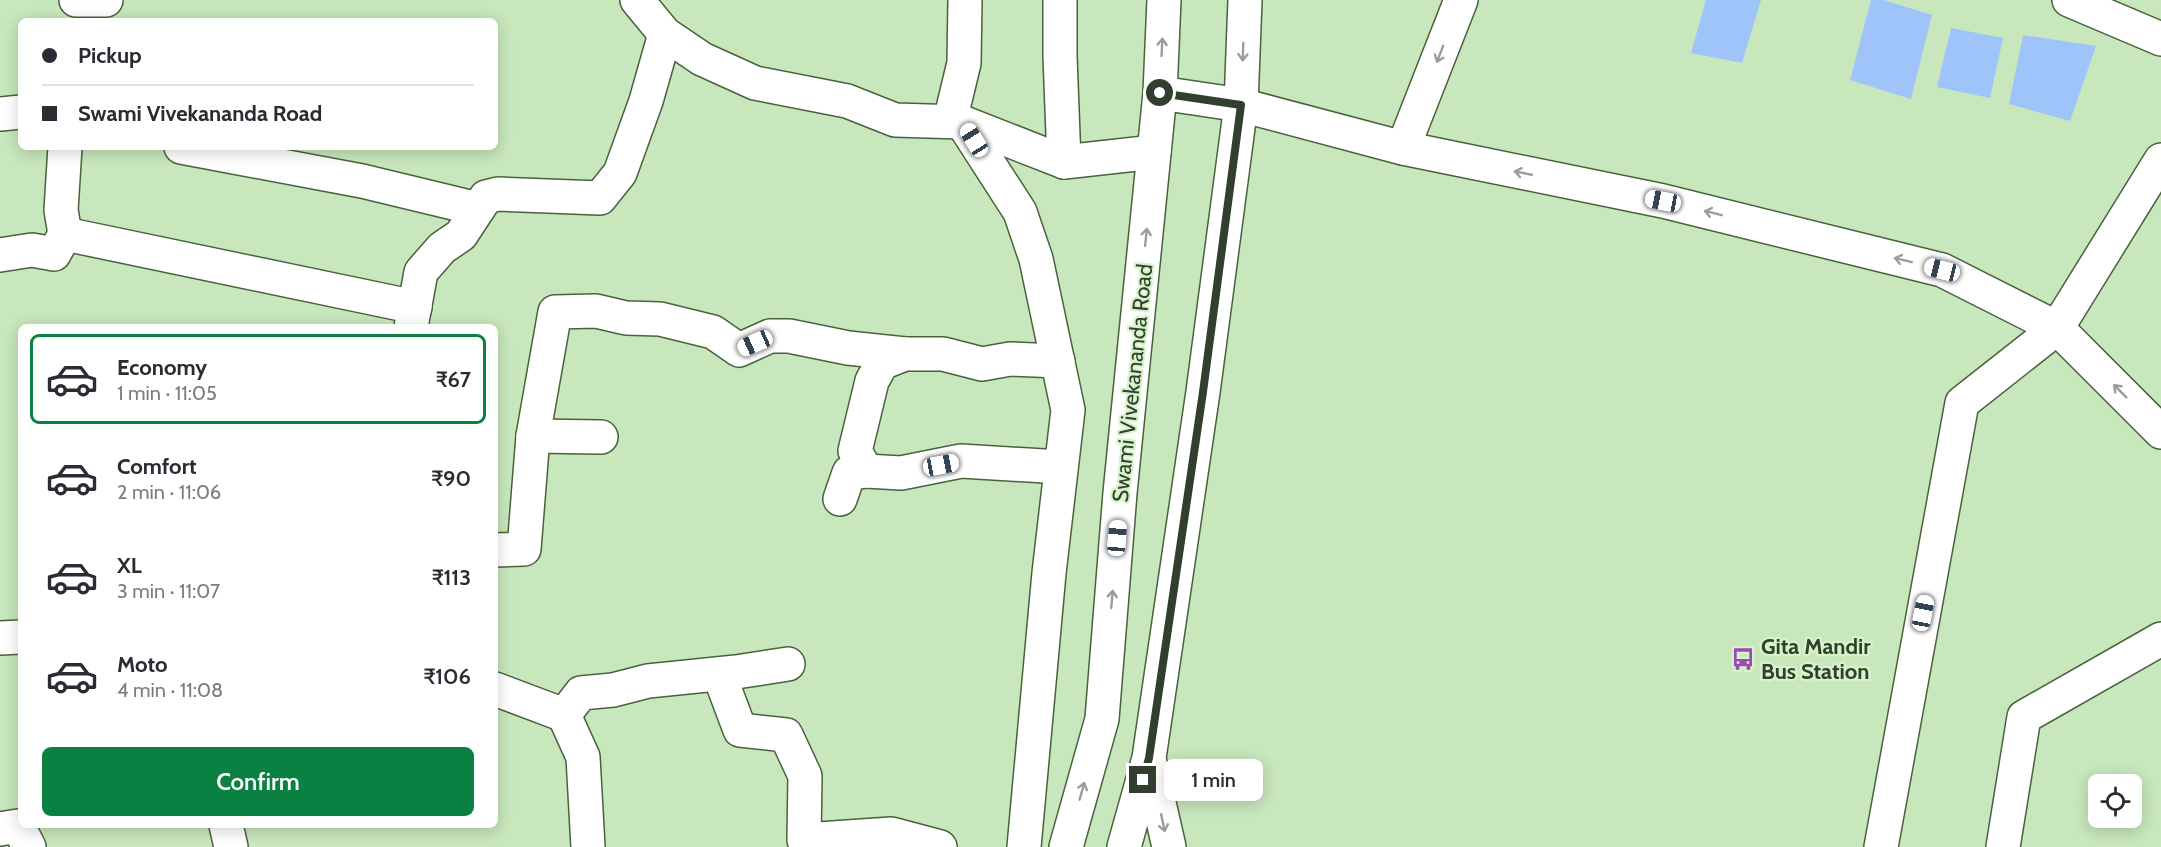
<!DOCTYPE html>
<meta charset="utf-8">
<style>
:root{--surface:#fff;--page:#f2f2f3;--text:#2b2b33;--muted:#7c7c81;--line:#e1e1e2;--accent:#0b8043}
body{margin:0;font-family:Cabin,sans-serif;background:var(--page);color:var(--text);height:100vh;display:flex;flex-direction:column;font-size:22px;white-space:nowrap}
*{box-sizing:border-box;margin:0}
p{font-size:20px;color:var(--muted)}
.icon{flex:none;width:33px;height:33px;fill:none;stroke:currentColor;stroke-width:2;stroke-linecap:round;stroke-linejoin:round}
.map{position:relative;flex:1;overflow:hidden}
.details{position:absolute;left:18px;top:324px;width:480px;height:504px;display:flex;flex-direction:column;background:var(--surface);border-radius:9px;box-shadow:0 3px 15px #0003}
.details>*{flex:none}
.banner{position:absolute;left:18px;top:18px;width:480px;height:132px;border-radius:9px;box-shadow:0 3px 15px #0003;display:grid;align-content:center;height:132px;padding:0 24px;background:var(--surface)}
.tools{position:absolute;left:2088px;top:774px;display:grid;gap:12px}
.tools a{display:grid;place-items:center;width:54px;height:54px;border-radius:9px;background:var(--surface);box-shadow:0 3px 15px #0003;font-size:30px}
.end{position:absolute;width:27px;height:27px;margin:-14px;border:8px solid #333f2e;background:#fff;box-shadow:0 0 0 3px #fff}
.from{border-radius:50%}
.bubble{position:absolute;height:42px;border-radius:9px;background:var(--surface);box-shadow:0 3px 15px #0003;font-size:20px;font-weight:600;line-height:42px;text-align:center}
.car{position:absolute;width:18px;height:36px;margin:-18px -9px;border-radius:8px;box-shadow:0 0 4px 2px #0007;background:linear-gradient(#fff 24%,#345 0 40%,#fff 0 76%,#345 0 86%,#fff 0)}
.banner b{display:flex;align-items:center;gap:21px;height:57px;font-size:22px}
.banner b+b{border-top:2px solid var(--line)}
.banner i{width:15px;height:15px;background:var(--text)}
ul{padding:10px 0 0;list-style:none}
li{display:flex;align-items:center;gap:18px;height:90px;margin:0 12px 9px;padding:0 12px;border:3px solid transparent;border-radius:9px}
li div{flex:1}
li b{display:block;font-size:22px}
li em{font-style:normal;font-weight:600}
li.current{border-color:var(--accent)}
li>.icon{width:54px;height:54px;stroke-width:1.5}
.action{display:flex;gap:12px;margin-top:auto;padding:12px 24px}
.action a{flex:1;height:69px;border-radius:9px;background:var(--accent);color:#fff;font-size:24px;font-weight:600;line-height:69px;text-align:center}
.map>svg:first-child{display:block}
.building{fill:#9fc4f9}
.lines{fill:none;stroke-linecap:round;stroke-linejoin:round}
.minor-casing{stroke:#48623d;stroke-width:36}
.major-casing{stroke:#48623d;stroke-width:36}
.minor{stroke:#fff;stroke-width:33}
.major{stroke:#fff;stroke-width:33}
.oneway{stroke:#999f96}
.route{stroke:#333f2e;stroke-width:8}
.labels{text-anchor:middle;stroke-width:4.5;stroke-linejoin:round;paint-order:stroke}
.street-label{font-size:22px;fill:#333f2e;stroke:#d5f4c9}
.poi-label{font-size:22px;font-weight:bold;fill:#333f2e;stroke:#d5f4c9;text-anchor:start}
</style>
<div class="map">
<svg width="2161" height="847" viewBox="0 0 2161 847">
<rect width="100%" height="100%" fill="#c8e7bc"/>
<!-- building -->
<g class="building">
<path d="M 1706,0 L 1761,0 L 1742,63 L 1691,53 Z"/>
<path d="M 1871,0 L 1884,0 L 1932,15 L 1911,99 L 1850,80 Z"/>
<path d="M 1951,28 L 2003,38 L 1990,98 L 1937,87 Z"/>
<path d="M 2023,35 L 2096,46 L 2070,121 L 2009,104 Z"/>
</g>
<g class="lines">
<!-- minor casing -->
<g class="minor-casing">
<g id="minor">
<path d="M 76,0 L 106,0"/>
<path d="M 637,0 L 665,34 L 702,59 L 755,83 L 847,101 L 895,120 L 962,122 L 1064,162"/>
<path d="M 1060,0 L 1060,56 L 1064,162 L 1154,152"/>
<path d="M 2069,0 L 2161,39"/>
<path d="M 0,114 L 21,112"/>
<path d="M 950,121 L 964,63 L 965,0"/>
<path d="M 962,122 L 1020,212 L 1036,259 L 1068,410 L 1049,573 L 1024,847"/>
<path d="M 181,147 L 362,181 L 478,209"/>
<path d="M 1403,148 L 1461,0"/>
<path d="M 65,234 L 61,210 L 65,147"/>
<path d="M 0,255 L 32,250 L 54,254 L 65,234 L 415,307"/>
<path d="M 411,327 L 421,272 L 442,248 L 461,235 L 486,197 L 498,194 L 600,198 L 620,173 L 646,101 L 665,34"/>
<path d="M 533,436 L 555,312 L 596,311 L 626,318 L 660,319 L 713,332 L 739,350 L 770,336 L 789,336 L 848,348 L 905,354"/>
<path d="M 866,471 L 855,451 L 872,381 L 882,363 L 905,354 L 943,354 L 982,364 L 1010,359 L 1058,361"/>
<path d="M 840,499 L 849,473 L 866,471 L 901,473 L 961,461 L 1061,467"/>
<path d="M 495,550 L 524,549 L 533,436 L 601,437"/>
<path d="M 0,638 L 21,637"/>
<path d="M 719,674 L 740,730 L 786,735 L 805,776 L 804,840 L 891,834 L 940,847"/>
<path d="M 495,689 L 564,715"/>
<path d="M 226,825 L 231,847"/>
<path d="M 0,829 L 18,826 L 29,847"/>
<path d="M 588,847 L 583,757 L 564,715 L 581,693 L 613,690 L 648,681 L 736,672 L 788,664"/>
<path d="M 1881,847 L 1962,403 L 2057,328 L 2161,160"/>
<path d="M 2003,847 L 2024,717 L 2161,639"/>
</g>
</g>
<!-- major casing -->
<g class="major-casing">
<g id="major">
<path d="M 1160,93 L 1241,105 L 1403,148 L 1663,201 L 1942,270 L 2057,328 L 2161,432"/>
<path d="M 1150,763 L 1169,847"/>
<path d="M 1066,847 L 1102,719 L 1120,493 L 1160,93 L 1164,0"/>
<path d="M 1124,847 L 1149,758 L 1203,392 L 1241,105 L 1245,0"/>
</g>
</g>
<!-- minor -->
<use href="#minor" class="minor"/>
<!-- major -->
<use href="#major" class="major"/>
</g>
<!-- one-way arrows -->
<defs><path id="oneway-shaft" d="M-6 0H5M1.5-3L5.5 0L1.5 3" fill="none" stroke-width="1.6" stroke-linecap="round" stroke-linejoin="round" transform="scale(1.5)"/></defs>
<g class="oneway">
<use href="#oneway-shaft" transform="translate(1162 47) rotate(-87)"/>
<use href="#oneway-shaft" transform="translate(1243 52) rotate(92)"/>
<use href="#oneway-shaft" transform="translate(1440 54) rotate(111)"/>
<use href="#oneway-shaft" transform="translate(1523 173) rotate(-169)"/>
<use href="#oneway-shaft" transform="translate(1713 213) rotate(-166)"/>
<use href="#oneway-shaft" transform="translate(1146 237) rotate(-84)"/>
<use href="#oneway-shaft" transform="translate(1903 260) rotate(-166)"/>
<use href="#oneway-shaft" transform="translate(2120 391) rotate(-135)"/>
<use href="#oneway-shaft" transform="translate(1112 599) rotate(-85)"/>
<use href="#oneway-shaft" transform="translate(1082 791) rotate(-74)"/>
<use href="#oneway-shaft" transform="translate(1163 823) rotate(78)"/>
</g>
<g class="lines">
<!-- route -->
<path class="route" d="M 1143,780 L 1149,758 L 1203,392 L 1241,105 L 1160,93"/>
</g>
<!-- icons -->
<defs>
<g id="bus-bare" transform="scale(1.8)"><path d="M-5-6H5V4H4V6H2V4H-2V6H-4V4H-5ZM-3.5-4V0h7V-4ZM-3.5 1.2v1.5H-2V1.2ZM2 1.2v1.5H3.5V1.2Z" fill="#9c49b8" stroke="#d5f4c9" stroke-width="2.5" paint-order="stroke"/></g>
</defs>
<g fill-rule="evenodd">
<use href="#bus-bare" x="1743" y="659"/>
</g>
<g class="labels">
<!-- street labels -->
<g class="street-label">
<text transform="translate(1132 383) rotate(-84)" y="8">Swami Vivekananda Road</text>
</g>
<!-- poi labels -->
<g class="poi-label">
<text x="1761" y="654">Gita Mandir<tspan x="1761" dy="25">Bus Station</tspan></text>
</g>
</g>
</svg>
<div class="tools">
<a><svg class="icon" aria-label="locate" viewBox="0 0 24 24"><circle cx="12" cy="12" r="6"/><path d="M12 2v4M12 18v4M2 12h4M18 12h4"/></svg></a>
</div>
<i class="end from" style="left:1160px;top:93px"></i>
<i class="end" style="left:1143px;top:780px"></i>
<div class="bubble" style="left:1164px;top:759px;width:99px">1 min</div>
<i class="car" style="left:974px;top:140px;rotate:328deg"></i>
<i class="car" style="left:1663px;top:201px;rotate:281deg"></i>
<i class="car" style="left:1942px;top:270px;rotate:284deg"></i>
<i class="car" style="left:755px;top:343px;rotate:246deg"></i>
<i class="car" style="left:941px;top:465px;rotate:79deg"></i>
<i class="car" style="left:1117px;top:538px;rotate:5deg"></i>
<i class="car" style="left:1923px;top:613px;rotate:11deg"></i>
<div class="banner">
<b><i class="from"></i>Pickup</b>
<b><i></i>Swami Vivekananda Road</b>
</div>
<section class="details">
<ul>
<li class="current"><svg class="icon" aria-label="car" viewBox="0 0 24 24"><path d="M5 17H2v-5l4-1 3-4h7l3 4 3 1v5h-3M9 17h6M6 11h13"/><circle cx="7" cy="17" r="2"/><circle cx="17" cy="17" r="2"/></svg><div><b>Economy</b><p>1 min · 11:05</p></div><em>₹67</em></li>
<li><svg class="icon" aria-label="car" viewBox="0 0 24 24"><path d="M5 17H2v-5l4-1 3-4h7l3 4 3 1v5h-3M9 17h6M6 11h13"/><circle cx="7" cy="17" r="2"/><circle cx="17" cy="17" r="2"/></svg><div><b>Comfort</b><p>2 min · 11:06</p></div><em>₹90</em></li>
<li><svg class="icon" aria-label="car" viewBox="0 0 24 24"><path d="M5 17H2v-5l4-1 3-4h7l3 4 3 1v5h-3M9 17h6M6 11h13"/><circle cx="7" cy="17" r="2"/><circle cx="17" cy="17" r="2"/></svg><div><b>XL</b><p>3 min · 11:07</p></div><em>₹113</em></li>
<li><svg class="icon" aria-label="car" viewBox="0 0 24 24"><path d="M5 17H2v-5l4-1 3-4h7l3 4 3 1v5h-3M9 17h6M6 11h13"/><circle cx="7" cy="17" r="2"/><circle cx="17" cy="17" r="2"/></svg><div><b>Moto</b><p>4 min · 11:08</p></div><em>₹106</em></li>
</ul>
<div class="action"><a>Confirm</a></div>
</section>
</div>
